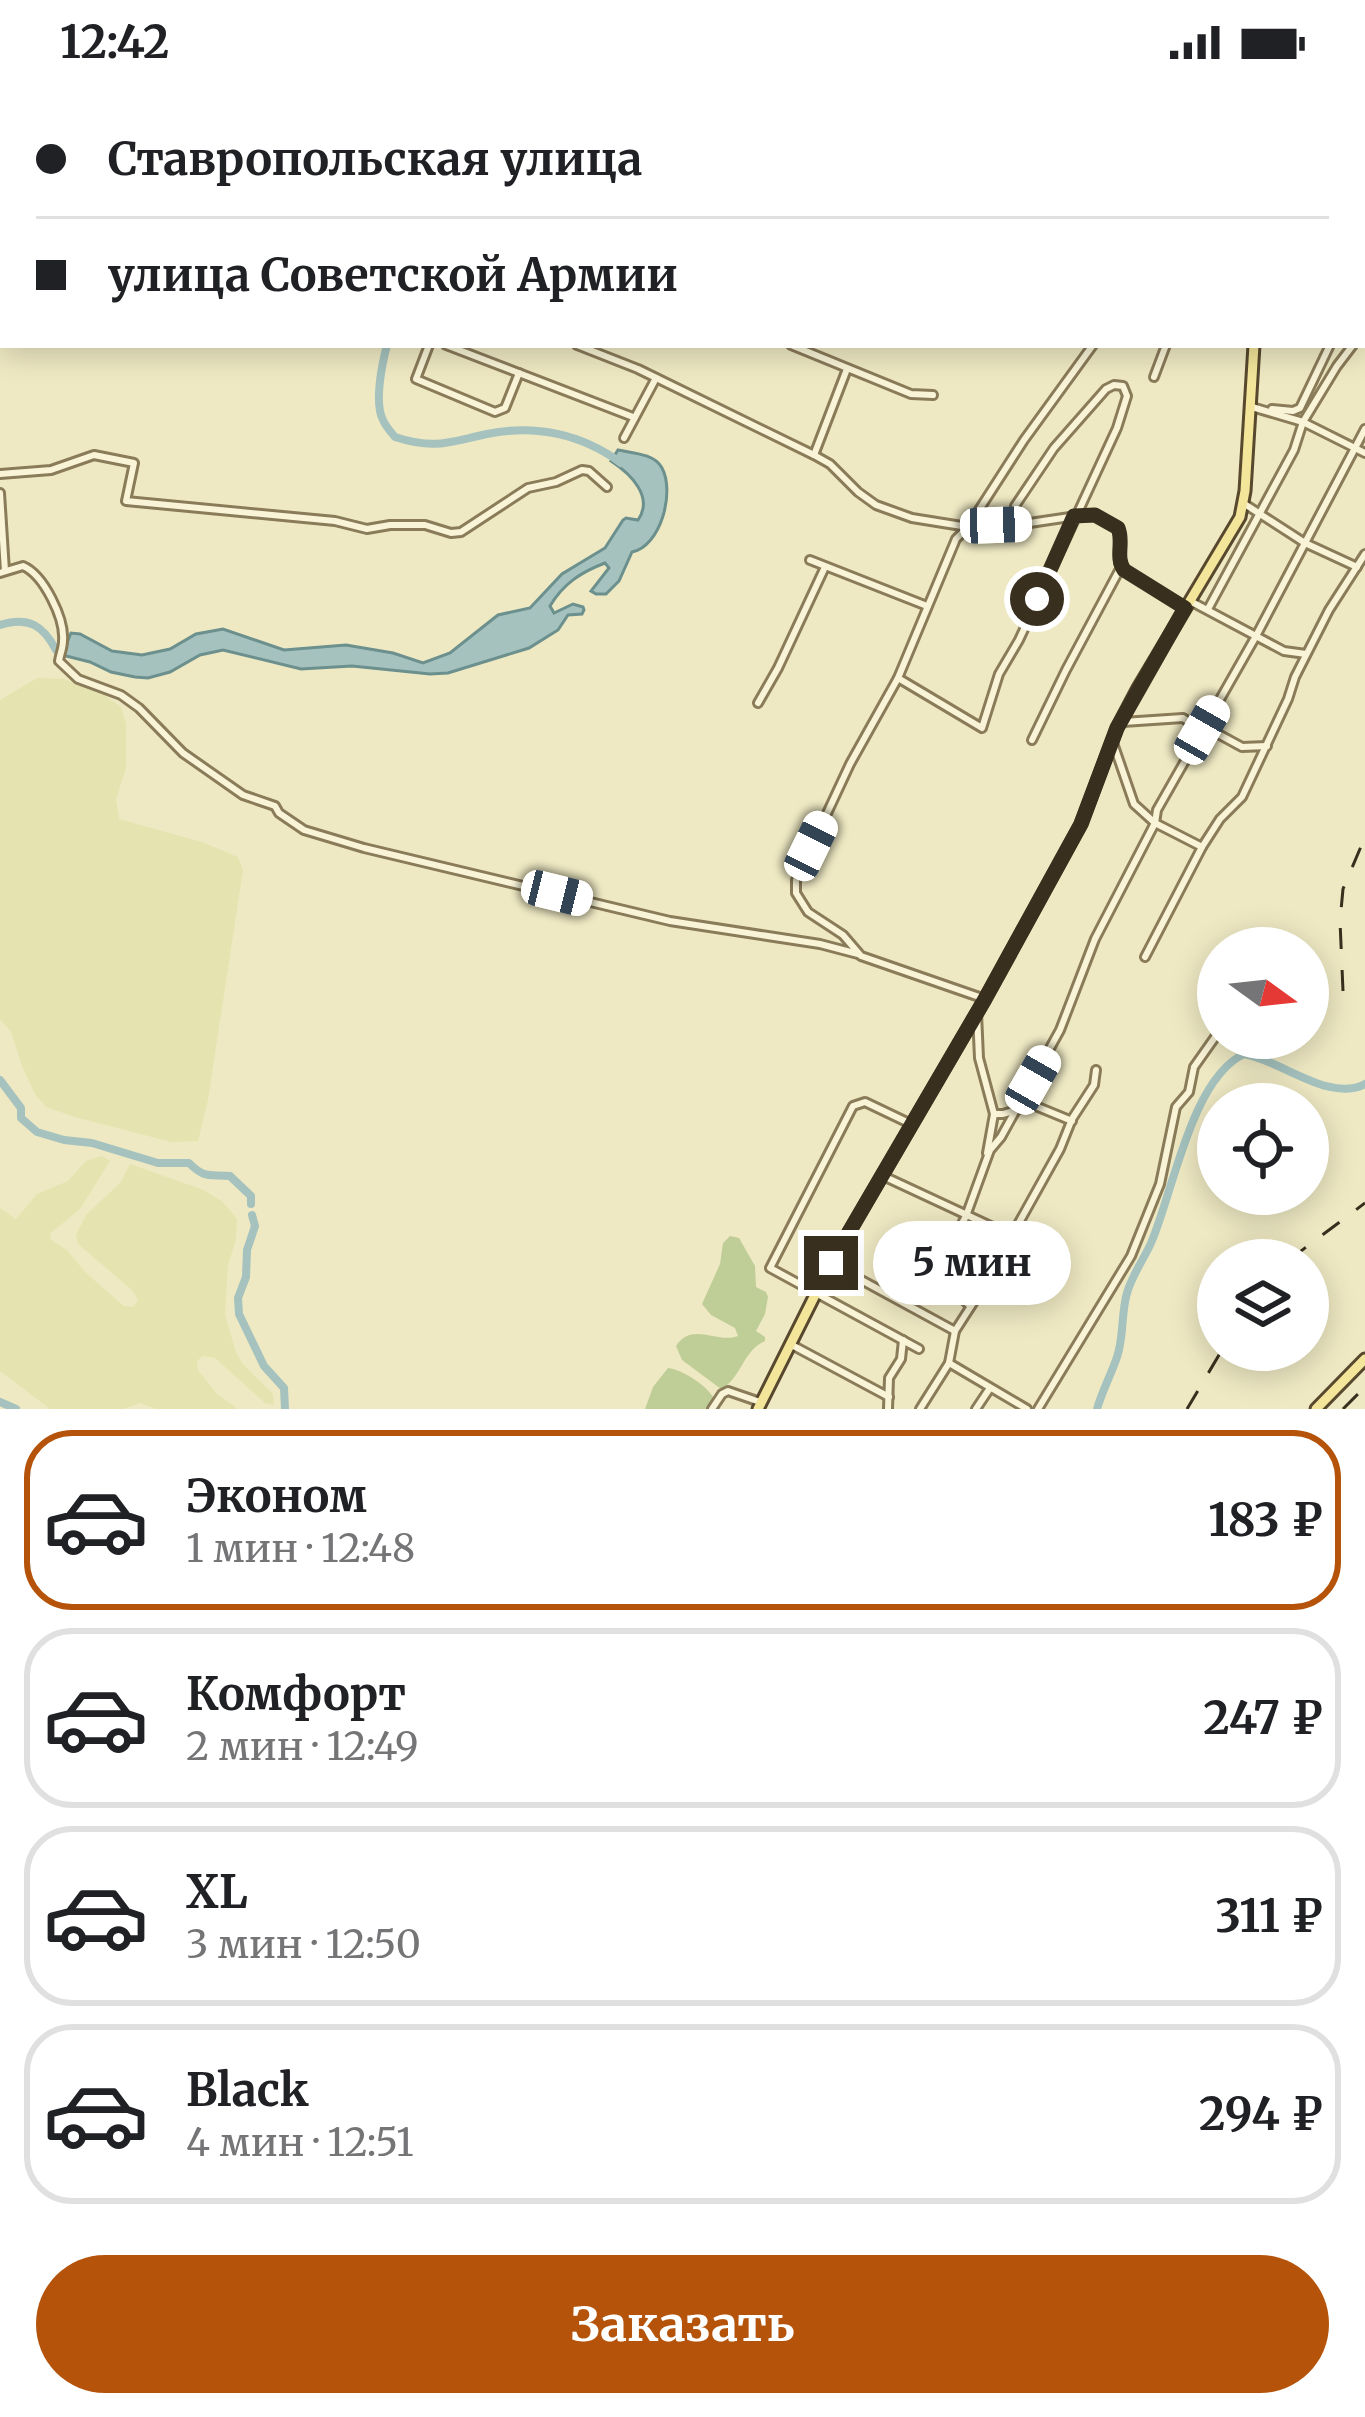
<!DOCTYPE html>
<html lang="ru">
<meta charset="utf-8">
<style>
:root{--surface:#fff;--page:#f2f2f2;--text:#202124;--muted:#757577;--line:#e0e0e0;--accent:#b45309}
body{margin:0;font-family:Merriweather,serif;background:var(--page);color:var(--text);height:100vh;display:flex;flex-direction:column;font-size:45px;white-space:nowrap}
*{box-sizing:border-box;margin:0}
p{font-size:39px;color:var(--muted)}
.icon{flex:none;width:66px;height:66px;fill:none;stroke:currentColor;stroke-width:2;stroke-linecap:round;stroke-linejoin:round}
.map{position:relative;height:1325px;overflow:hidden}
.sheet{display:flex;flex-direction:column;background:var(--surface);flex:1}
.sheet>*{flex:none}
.top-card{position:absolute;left:0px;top:0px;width:1365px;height:264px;box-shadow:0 6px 30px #0003;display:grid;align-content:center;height:264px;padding:0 36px;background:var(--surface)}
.needle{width:78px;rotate:105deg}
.tools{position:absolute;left:1197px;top:843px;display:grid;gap:24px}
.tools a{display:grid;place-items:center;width:132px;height:132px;border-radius:50%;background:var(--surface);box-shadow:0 6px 30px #0003;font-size:60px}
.end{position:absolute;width:54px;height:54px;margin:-27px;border:15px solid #392f1e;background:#fff;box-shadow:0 0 0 6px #fff}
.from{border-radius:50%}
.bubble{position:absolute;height:84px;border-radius:42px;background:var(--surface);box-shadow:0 6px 30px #0003;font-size:39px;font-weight:700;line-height:84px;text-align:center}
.car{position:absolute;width:36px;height:72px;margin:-36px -18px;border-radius:15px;box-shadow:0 0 9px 3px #0007;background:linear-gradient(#fff 24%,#345 0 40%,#fff 0 76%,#345 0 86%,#fff 0)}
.top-card b{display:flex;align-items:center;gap:42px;height:114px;font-size:45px}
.top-card b+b{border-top:3px solid var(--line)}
.top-card i{width:30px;height:30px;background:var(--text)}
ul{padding:21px 0 0;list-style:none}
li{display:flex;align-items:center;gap:36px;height:180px;margin:0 24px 18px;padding:0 12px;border:6px solid var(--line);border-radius:48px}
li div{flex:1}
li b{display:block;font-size:45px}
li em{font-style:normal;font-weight:700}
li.on{border-color:var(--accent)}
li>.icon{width:108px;height:108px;stroke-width:1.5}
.primary-button{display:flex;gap:24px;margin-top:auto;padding:24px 36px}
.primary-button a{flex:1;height:138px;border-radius:72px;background:var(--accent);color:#fff;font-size:48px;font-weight:700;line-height:138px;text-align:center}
.status{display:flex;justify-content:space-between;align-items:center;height:84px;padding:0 60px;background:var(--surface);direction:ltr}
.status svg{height:33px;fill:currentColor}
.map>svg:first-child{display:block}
.farmland{fill:#e5e4b0}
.green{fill:#bfcd97}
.water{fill:#a5c2be;stroke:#6c908d;stroke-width:3}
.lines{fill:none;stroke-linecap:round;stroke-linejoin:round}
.river{stroke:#a5c2be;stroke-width:8}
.minor-casing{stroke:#8a7b59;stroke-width:12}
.major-casing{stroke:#57482e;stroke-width:15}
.minor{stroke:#f9f4d7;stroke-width:6}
.major{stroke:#f3e59a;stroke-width:9}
.rail{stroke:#392f1e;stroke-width:3;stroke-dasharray:21 21;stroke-linecap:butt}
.route{stroke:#392f1e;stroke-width:15}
</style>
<div class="status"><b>12:42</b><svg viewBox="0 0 49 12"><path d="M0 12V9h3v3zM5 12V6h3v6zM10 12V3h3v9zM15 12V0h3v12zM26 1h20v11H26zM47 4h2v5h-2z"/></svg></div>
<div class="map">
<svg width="1365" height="1325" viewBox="0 0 1365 1325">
<rect width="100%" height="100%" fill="#efe9c3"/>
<!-- farmland -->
<g class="farmland">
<path d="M 37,594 L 64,595 L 99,607 L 121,623 L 126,640 L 126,684 L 116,715 L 119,735 L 202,758 L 238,773 L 243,786 L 208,1016 L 198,1057 L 171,1058 L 75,1033 L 46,1023 L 35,1010 L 22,982 L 11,948 L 0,935 L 0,616 Z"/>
<path d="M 102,1072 L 110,1077 L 80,1125 L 51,1149 L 50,1155 L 67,1166 L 85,1188 L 124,1222 L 133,1223 L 138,1216 L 133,1207 L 78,1160 L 76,1151 L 86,1131 L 120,1099 L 130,1080 L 204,1106 L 223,1118 L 237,1135 L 236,1156 L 228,1181 L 225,1231 L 236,1268 L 243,1280 L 273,1310 L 274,1321 L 265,1319 L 215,1274 L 203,1272 L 197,1277 L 198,1286 L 217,1310 L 238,1325 L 155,1325 L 140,1319 L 124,1325 L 50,1325 L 0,1287 L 0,1124 L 16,1135 L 37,1110 L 68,1097 L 86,1077 Z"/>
</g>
<!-- green -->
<g class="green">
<path d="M 730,1152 L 739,1154 L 755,1182 L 756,1203 L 766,1208 L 768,1213 L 765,1230 L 756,1247 L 765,1253 L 765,1257 C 743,1266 741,1295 721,1305 L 682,1276 L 676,1262 C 692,1237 717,1260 738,1252 L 735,1244 L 711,1231 L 702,1220 L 720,1180 L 723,1159 Z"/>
<path d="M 668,1284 C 683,1286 708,1302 714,1315 L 708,1325 L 645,1325 L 653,1303 Z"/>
</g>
<!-- water -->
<path class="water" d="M 618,366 C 633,369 655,370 662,384 C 675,408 661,462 632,468 L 619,497 L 606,510 L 596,510 L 591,507 L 609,484 L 605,479 C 581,488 563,500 550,522 L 554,529 L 573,520 L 583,523 L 584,526 L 582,530 L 568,531 L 558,546 L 529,564 L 448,589 L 430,590 L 352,582 L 301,585 L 223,566 L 200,571 L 170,588 L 148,594 L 135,593 L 111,588 L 90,578 L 62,571 L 71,549 L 80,550 L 112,567 L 142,571 L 170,565 L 196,550 L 223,545 L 284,566 L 346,561 L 393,569 L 423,579 L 450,569 L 498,531 L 530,524 L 562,490 L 605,464 L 623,436 L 626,434 L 638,436 C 654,413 631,390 611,377 Z"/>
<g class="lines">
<!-- river -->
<g class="river">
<path d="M 913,3 L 914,0"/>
<path d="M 387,261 C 382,280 374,319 383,336 C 386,343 391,348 395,353 C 435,366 449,358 487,350 C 535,340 582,350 621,379"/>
<path d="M 0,541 C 28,532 43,541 56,566"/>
<path d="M 0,996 L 21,1024 L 21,1034 L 37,1048 L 64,1056 L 92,1059 L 158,1079 L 189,1079 C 205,1095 209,1090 230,1092 L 251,1112 L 251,1120"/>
<path d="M 252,1131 L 255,1142 L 247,1166 L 246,1193 L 238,1214 L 239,1230 L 264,1282 L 284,1304 L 285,1325"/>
<path d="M 0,1318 L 16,1325"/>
<path d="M 1097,1325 C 1102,1307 1111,1291 1117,1273 C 1124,1253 1121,1229 1127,1209 C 1132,1191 1144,1175 1151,1159 C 1173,1109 1191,995 1244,970 C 1281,976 1329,1019 1365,1000"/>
</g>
<!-- minor casing -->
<g class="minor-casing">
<g id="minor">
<path d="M 1339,3 L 1340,0"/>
<path d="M 1362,14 L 1365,15"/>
<path d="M 1362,54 L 1365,55"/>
<path d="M 1362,95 L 1365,96"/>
<path d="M 1362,247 L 1365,238"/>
<path d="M 429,261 L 416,295 L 495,328 L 505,324 L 519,289"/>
<path d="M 446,261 L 633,333"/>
<path d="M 577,261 L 638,285 L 814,371 L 830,380 L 858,408 L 876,421 L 912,434 L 968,443 L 1023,440 L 1090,430 L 1114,441 L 1120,447 L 1119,479 L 1124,486 L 1185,524"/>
<path d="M 791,261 L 911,310 L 933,311"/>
<path d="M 1154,293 L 1166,261"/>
<path d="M 1252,323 L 1303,338 L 1365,369"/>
<path d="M 1272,325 L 1293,327 L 1300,324 L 1330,261"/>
<path d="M 624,354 L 656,294"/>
<path d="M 814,371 L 847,285"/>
<path d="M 0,390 L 51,386 L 94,371 L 134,379 L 126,417 L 335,437 L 367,445 L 390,441 L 425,441 L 451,449 L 461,448 L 528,404 L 556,398 L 582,386 L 589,387 L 607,403"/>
<path d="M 0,409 L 5,487"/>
<path d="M 1243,419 L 1305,459 L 1357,483"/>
<path d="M 810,476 L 927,522"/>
<path d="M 0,489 L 23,482 C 44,491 65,535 63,557 C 63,564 60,570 59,577 L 78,595 L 121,611 L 139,624 L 183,669 L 243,711 L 275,722 L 279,729 L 304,746 L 364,764 L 670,837 L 820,860 L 858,870"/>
<path d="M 1190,517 L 1284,567 L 1306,570"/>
<path d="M 1208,525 L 1294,366 L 1303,338 L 1337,282 L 1353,261"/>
<path d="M 898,594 L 982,644 L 999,590 L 1019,556 L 1117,344 L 1127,312 L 1123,302 L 1114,301 L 1106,305 L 1054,364 L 1015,422 L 1015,430 L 1023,440"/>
<path d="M 758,619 L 778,584 L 825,483"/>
<path d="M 1123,638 L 1183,634 L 1201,646 L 1220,651 L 1242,663 L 1267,662"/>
<path d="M 1032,656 L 1066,586 L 1121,483"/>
<path d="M 1113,659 L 1134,720 L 1155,739 L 1202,763"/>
<path d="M 1145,873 L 1202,763 L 1220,735 L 1242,713 L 1288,615 L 1295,593 L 1329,526 L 1365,470"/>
<path d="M 985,915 L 861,872 L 843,851 L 808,828 L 796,809 L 796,796 L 850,680 L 898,594 L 956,455 L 968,443 L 1024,356 L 1093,261"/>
<path d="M 977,929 L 979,974 L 994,1030 L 987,1069"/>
<path d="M 994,1030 L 1003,1030 L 1033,1021 L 1072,1037"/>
<path d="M 911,1040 L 865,1018 L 853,1022 L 770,1184 L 919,1265"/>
<path d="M 881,1091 L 1012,1152"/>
<path d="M 832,1180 L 955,1247"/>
<path d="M 970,1222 L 940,1192 L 938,1185 L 966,1132 L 990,1066 L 1001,1053 L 1060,946 L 1095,855 L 1155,739 L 1157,726 L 1256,552 L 1365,345"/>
<path d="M 790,1260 L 889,1313"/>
<path d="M 949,1279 L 1027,1325"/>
<path d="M 712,1325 L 722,1310 L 728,1307 L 760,1318"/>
<path d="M 888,1325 L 889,1294 L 901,1275 L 903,1256"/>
<path d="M 920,1325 L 949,1279 L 955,1247 L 982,1205 L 1060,1065 L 1072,1035 L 1094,1001 L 1096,986"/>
<path d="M 976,1325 L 990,1304"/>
<path d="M 1038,1325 L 1131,1172 L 1160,1100 L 1176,1023 L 1189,1008 L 1194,983 L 1218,949"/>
</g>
</g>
<!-- major casing -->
<g class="major-casing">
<g id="major">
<path d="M 1259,3 L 1259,0"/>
<path d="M 758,1325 L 831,1179 L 985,915 L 1081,740 L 1117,644 L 1138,604 L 1240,433 L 1245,407 L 1254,261"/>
<path d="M 1316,1325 L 1365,1275"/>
</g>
</g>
<!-- minor -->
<use href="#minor" class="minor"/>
<!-- major -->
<use href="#major" class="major"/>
<!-- rail -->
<g class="rail">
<path d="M 1343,907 L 1340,837 L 1343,805 L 1365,753"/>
<path d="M 1289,1176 L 1365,1119"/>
<path d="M 1187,1325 L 1222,1266"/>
<path d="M 1343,1325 L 1365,1303"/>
</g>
</g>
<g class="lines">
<!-- route -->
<path class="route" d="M 831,1179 L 985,915 L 1081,740 L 1117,644 L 1185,524 L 1124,486 C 1115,473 1124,458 1118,444 L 1095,431 L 1074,432 L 1037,515"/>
</g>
</svg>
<div class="tools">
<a><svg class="needle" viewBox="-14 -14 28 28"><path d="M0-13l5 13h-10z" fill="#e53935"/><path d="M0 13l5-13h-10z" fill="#757577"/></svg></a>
<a><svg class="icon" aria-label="locate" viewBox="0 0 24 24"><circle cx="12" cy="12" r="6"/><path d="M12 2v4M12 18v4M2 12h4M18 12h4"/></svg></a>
<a><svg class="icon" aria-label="layers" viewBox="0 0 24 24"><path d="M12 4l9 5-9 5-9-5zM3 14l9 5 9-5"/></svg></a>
</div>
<i class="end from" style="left:1037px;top:515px"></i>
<i class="end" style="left:831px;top:1179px"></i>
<div class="bubble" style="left:873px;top:1137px;width:198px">5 мин</div>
<i class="car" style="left:996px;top:441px;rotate:88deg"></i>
<i class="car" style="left:1202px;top:646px;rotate:30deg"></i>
<i class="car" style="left:811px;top:762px;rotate:26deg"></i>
<i class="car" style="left:557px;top:809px;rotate:104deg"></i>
<i class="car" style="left:1033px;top:996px;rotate:30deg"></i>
<div class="top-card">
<b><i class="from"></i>Ставропольская улица</b>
<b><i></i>улица Советской Армии</b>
</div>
</div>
<section class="sheet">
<ul>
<li class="on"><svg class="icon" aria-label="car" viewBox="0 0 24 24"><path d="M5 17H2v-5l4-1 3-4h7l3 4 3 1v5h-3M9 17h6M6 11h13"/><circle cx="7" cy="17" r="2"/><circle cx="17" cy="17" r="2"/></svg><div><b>Эконом</b><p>1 мин · 12:48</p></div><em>183 ₽</em></li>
<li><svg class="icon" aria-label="car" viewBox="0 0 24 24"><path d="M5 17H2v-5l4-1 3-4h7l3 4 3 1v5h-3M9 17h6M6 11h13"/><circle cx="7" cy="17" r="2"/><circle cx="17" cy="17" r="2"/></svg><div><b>Комфорт</b><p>2 мин · 12:49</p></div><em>247 ₽</em></li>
<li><svg class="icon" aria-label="car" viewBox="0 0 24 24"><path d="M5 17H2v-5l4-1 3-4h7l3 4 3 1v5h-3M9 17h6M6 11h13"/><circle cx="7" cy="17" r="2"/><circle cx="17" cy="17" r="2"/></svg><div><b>XL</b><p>3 мин · 12:50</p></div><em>311 ₽</em></li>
<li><svg class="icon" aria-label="car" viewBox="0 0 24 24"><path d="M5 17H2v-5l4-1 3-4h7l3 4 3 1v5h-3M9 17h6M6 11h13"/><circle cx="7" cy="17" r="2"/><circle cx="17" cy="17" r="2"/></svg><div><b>Black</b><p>4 мин · 12:51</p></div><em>294 ₽</em></li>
</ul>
<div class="primary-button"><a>Заказать</a></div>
</section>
